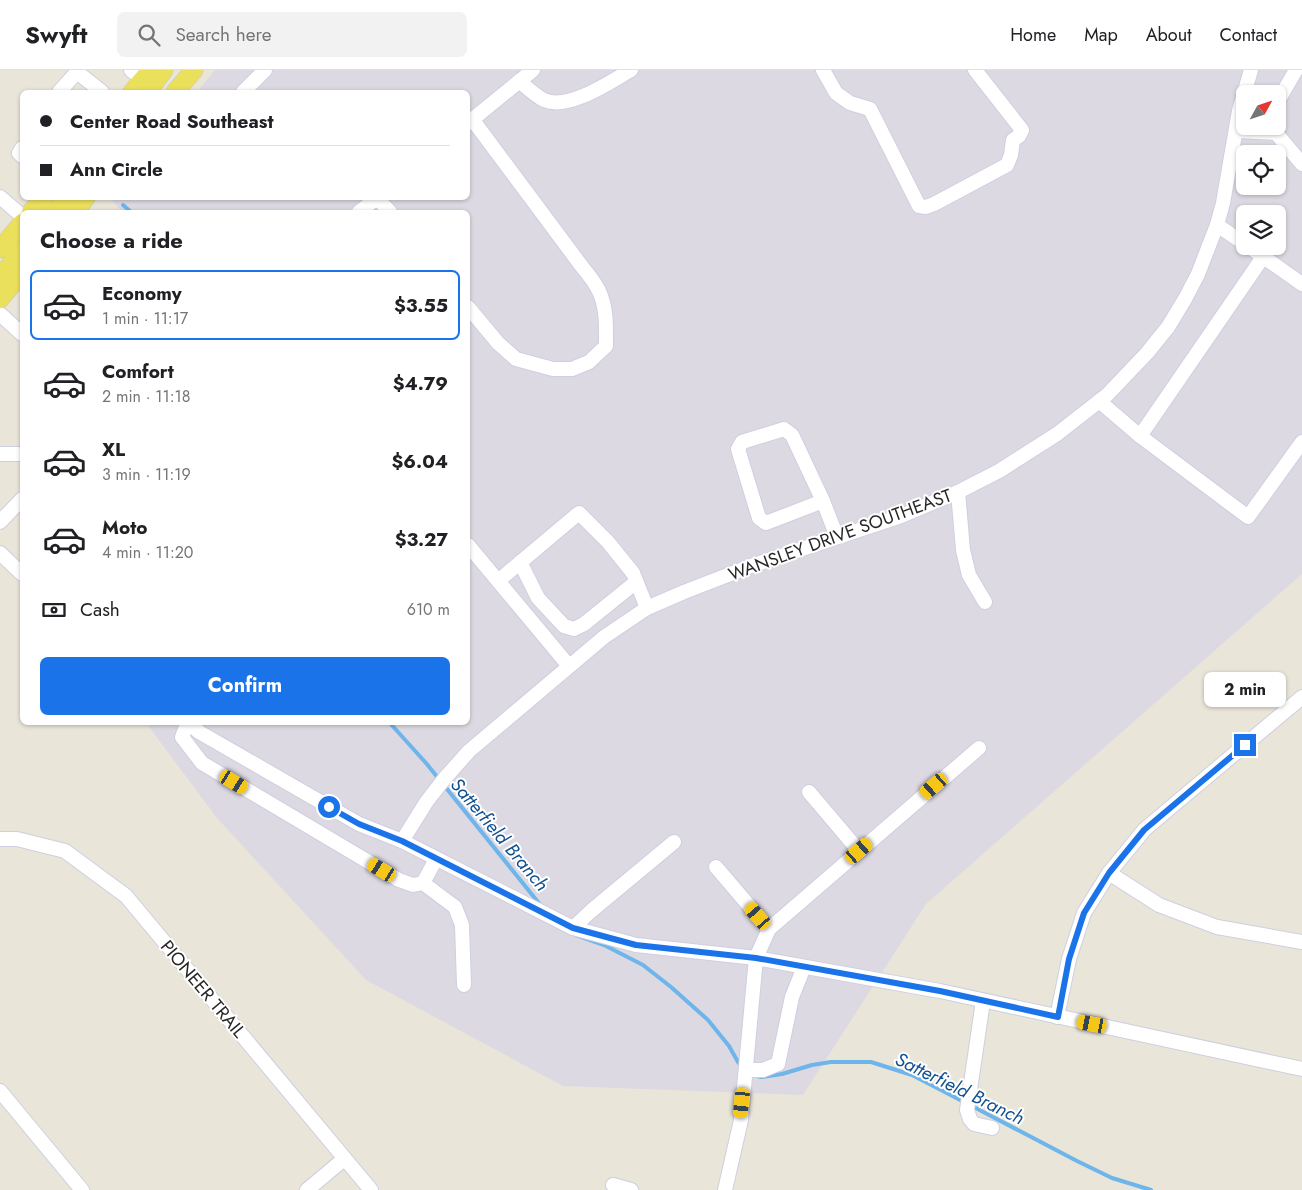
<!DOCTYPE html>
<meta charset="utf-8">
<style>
:root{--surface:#fff;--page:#f2f2f2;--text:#202124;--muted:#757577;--line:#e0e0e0;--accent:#1a73e8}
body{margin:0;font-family:Jost,sans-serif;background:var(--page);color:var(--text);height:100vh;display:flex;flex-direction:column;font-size:19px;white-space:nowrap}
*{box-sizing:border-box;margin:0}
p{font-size:16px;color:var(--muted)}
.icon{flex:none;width:28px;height:28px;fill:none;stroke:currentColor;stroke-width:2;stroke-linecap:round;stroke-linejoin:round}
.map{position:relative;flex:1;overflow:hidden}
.sheet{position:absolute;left:20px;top:140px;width:450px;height:515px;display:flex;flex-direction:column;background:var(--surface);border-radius:8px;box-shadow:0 1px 4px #0004}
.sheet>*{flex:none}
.top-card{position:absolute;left:20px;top:20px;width:450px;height:110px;border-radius:8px;box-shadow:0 1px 4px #0004;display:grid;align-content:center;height:110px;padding:0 20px;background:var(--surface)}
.needle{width:32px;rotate:50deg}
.fabs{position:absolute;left:1236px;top:15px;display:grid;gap:10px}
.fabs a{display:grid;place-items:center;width:50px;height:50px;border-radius:8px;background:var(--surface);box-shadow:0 1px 4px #0004;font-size:25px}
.end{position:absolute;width:22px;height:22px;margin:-11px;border:6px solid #1a73e8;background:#fff;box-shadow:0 0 0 2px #fff}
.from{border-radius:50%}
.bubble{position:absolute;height:35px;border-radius:8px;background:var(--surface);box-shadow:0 1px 4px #0004;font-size:16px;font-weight:700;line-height:35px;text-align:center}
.car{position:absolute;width:15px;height:30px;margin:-15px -8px;border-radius:6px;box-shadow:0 0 4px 1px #0007;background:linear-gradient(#f5c518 24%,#345 0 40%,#f5c518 0 76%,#345 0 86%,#f5c518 0)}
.top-card b{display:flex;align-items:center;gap:18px;height:48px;font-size:19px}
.top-card b+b{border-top:1px solid var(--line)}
.top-card i{width:12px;height:12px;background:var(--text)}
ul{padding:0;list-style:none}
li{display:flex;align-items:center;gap:15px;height:70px;margin:0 10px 8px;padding:0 10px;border:2px solid transparent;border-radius:8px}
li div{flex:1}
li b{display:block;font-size:19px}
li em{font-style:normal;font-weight:700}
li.current{border-color:var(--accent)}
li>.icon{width:45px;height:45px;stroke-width:1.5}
h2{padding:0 20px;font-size:22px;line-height:60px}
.pay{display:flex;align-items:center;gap:12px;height:55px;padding:0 20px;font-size:19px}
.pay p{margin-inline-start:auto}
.cta{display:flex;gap:10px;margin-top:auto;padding:10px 20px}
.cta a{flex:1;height:58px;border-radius:8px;background:var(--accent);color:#fff;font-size:20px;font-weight:700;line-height:58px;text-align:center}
header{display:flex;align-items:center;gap:30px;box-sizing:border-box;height:70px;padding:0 25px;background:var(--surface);border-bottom:1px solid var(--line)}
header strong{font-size:24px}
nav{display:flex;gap:28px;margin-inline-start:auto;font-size:18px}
.search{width:350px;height:45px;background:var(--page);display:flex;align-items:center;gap:12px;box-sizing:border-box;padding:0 18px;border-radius:8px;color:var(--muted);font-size:19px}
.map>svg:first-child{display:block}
.industrial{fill:#ddd9e2;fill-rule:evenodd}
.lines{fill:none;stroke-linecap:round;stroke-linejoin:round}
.stream{stroke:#6db5ea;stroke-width:4}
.minor-casing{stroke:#cecfe0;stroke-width:16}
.major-casing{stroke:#c7c7c7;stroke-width:19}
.minor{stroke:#fff;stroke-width:14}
.major{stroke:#ebe05c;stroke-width:18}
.route{stroke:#1a73e8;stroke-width:6}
.labels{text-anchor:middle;stroke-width:4;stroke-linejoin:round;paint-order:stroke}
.street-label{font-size:18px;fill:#272727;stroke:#fff}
.water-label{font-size:19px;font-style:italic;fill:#115191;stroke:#fff}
</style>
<header>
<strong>Swyft</strong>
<div class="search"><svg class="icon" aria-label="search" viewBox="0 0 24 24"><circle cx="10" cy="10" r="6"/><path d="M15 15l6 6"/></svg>Search here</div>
<nav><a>Home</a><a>Map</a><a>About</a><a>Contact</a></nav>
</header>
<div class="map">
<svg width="1302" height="1120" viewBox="0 0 1302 1120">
<rect width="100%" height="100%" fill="#e9e5d8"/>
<!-- industrial -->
<path class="industrial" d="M 215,0 L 1302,0 L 1302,504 L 926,834 L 803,1025 L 563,1016 L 366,910 L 217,748 L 146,653 L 468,652 L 468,142 L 122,142 L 110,128 L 468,128 L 468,22 L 197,22 ZM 1245,24 L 1278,24 L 1278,56 L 1245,56 ZM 1245,84 L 1278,84 L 1278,116 L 1245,116 ZM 1245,144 L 1278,144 L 1278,176 L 1245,176 Z"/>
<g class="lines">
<!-- stream -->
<g class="stream">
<path d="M 123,135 L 131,142"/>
<path d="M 389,652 L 426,693 L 542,837"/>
<path d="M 576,865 L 604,875 L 643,895 L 671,917 L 708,950 L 729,976 L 738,992 L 743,998"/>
<path d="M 757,1006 L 761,1007 L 782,1004 L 812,995 L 831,992 L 871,992 L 912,1005 L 964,1032"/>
<path d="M 970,1035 L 1077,1091 L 1112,1108 L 1151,1120"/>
</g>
<!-- minor casing -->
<g class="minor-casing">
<g id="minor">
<path d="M 131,0 L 143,10"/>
<path d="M 823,0 L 836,23 L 850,33 L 870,39 L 919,136 L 926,137 L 934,134 L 1007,95 L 1011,85 L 1013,70 L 1019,66 L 1022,60 L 975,0"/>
<path d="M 519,11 C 525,16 537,27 544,30 C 568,41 610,12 631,0"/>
<path d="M 59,22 L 77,2 L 102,22"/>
<path d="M 243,22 L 265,0"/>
<path d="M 1278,33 L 1278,31 L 1296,0"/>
<path d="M 468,53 L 533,0"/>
<path d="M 1236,61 L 1276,63 L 1276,56"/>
<path d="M 1276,63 L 1302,94"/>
<path d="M 22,78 L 19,83 L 22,86"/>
<path d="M 0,127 L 22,146"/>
<path d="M 377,128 L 390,142"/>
<path d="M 359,142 L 377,128"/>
<path d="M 1217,155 L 1245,174"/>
<path d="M 1248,176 L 1302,214"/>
<path d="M 468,237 L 498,273 L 516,289 L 553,299 L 572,299 L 589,292 L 606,276 C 606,257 607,238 599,221 C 595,213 589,205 583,198 L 472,49"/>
<path d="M 0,244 L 22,264"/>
<path d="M 1099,331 L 1140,366 L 1248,447 L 1302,372"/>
<path d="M 1140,366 L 1263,187"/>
<path d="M 0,384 L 19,384"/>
<path d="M 958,422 L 963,480 L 969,505 L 985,532"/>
<path d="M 823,431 L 766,453 L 759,448 L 738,379 L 742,372 L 784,359 L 792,365 L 823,431 L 837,467"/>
<path d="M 0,452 L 22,429"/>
<path d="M 468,475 L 569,596"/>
<path d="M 0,483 L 22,504"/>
<path d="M 520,492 L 538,528 L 564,556 L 574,559 L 584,554 L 636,512"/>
<path d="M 498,511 L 579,443 L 608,472 L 633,503 L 647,538"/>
<path d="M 188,652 L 199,662 L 359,754 L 402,771 L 573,858 L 636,875 L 756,888 L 940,921 L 1302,999"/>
<path d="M 188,652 L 182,667 L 202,693 L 399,810 L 413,815 L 423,813 L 436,789"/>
<path d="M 809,722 L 859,781"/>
<path d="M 0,769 L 17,769 L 65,781 L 126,826 L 371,1120"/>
<path d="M 402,771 L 427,731 L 445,708 L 469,681 L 604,567 L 647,538 L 684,522 L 751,496 L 901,446 L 958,422 L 999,401 L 1057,364 L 1107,325 L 1147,283 L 1168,257 L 1185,229 L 1198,204 L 1217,155 L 1223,133 L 1239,41 L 1251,0"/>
<path d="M 716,797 L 769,859"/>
<path d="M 1109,803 L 1159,835 L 1217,857 L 1302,872"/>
<path d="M 423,813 L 455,837 L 462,855 L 464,915"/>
<path d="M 573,858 L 591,841 L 674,772"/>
<path d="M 983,931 L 967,1040 L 970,1049 L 974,1054 L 992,1058"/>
<path d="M 1057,947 L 1069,889 L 1084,843 L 1109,803 L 1145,759 L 1302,627"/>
<path d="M 746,1000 L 763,1000 L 778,994 L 792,927 L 804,897"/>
<path d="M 0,1021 L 82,1120"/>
<path d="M 613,1115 L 631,1120"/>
<path d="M 307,1120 L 344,1089"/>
<path d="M 725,1120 L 741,1050 L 756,888 L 769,859 L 979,678"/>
</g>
</g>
<!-- major casing -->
<g class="major-casing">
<g id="major">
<path d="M 132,22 L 151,0"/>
<path d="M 148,22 L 164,0"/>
<path d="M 175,22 L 194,0"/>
<path d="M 31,142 L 43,128"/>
<path d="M 54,142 L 67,128"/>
<path d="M 74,142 L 86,128"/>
<path d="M 0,179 L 22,153"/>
<path d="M 0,207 L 22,180"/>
<path d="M 0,229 L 22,203"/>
</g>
</g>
<!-- minor -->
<use href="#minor" class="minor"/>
<!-- major -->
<use href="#major" class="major"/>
</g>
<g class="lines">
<!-- route -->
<path class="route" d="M 329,737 L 359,754 L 402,771 L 573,858 L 636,875 L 756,888 L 940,921 L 1058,947 L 1069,889 L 1084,843 L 1109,803 L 1144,760 L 1245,675"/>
</g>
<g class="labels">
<!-- street labels -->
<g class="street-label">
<text transform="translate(840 465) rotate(-20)" y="6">WANSLEY DRIVE SOUTHEAST</text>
<text transform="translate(203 919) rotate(50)" y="6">PIONEER TRAIL</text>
</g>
<!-- water labels -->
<g class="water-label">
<text transform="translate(500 764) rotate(50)" y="7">Satterfield Branch</text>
<text transform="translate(960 1018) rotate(26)" y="7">Satterfield Branch</text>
</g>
</g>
</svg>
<div class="fabs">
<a><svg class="needle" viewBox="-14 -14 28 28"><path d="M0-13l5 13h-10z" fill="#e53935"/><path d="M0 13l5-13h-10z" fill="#757577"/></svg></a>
<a><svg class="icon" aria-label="locate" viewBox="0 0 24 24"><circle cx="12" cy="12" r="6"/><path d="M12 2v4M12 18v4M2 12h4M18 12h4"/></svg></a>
<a><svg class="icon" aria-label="layers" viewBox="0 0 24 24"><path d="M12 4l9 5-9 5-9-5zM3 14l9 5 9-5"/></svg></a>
</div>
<i class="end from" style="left:329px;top:737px"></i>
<i class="end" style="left:1245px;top:675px"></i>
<div class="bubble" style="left:1204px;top:602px;width:82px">2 min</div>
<i class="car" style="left:234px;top:712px;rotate:121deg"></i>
<i class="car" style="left:934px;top:716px;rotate:229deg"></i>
<i class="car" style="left:859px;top:781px;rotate:49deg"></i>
<i class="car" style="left:382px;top:800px;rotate:301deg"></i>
<i class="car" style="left:758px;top:846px;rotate:319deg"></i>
<i class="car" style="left:1092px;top:954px;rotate:281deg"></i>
<i class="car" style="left:742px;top:1033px;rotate:186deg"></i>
<div class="top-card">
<b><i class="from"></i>Center Road Southeast</b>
<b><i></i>Ann Circle</b>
</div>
<section class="sheet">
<h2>Choose a ride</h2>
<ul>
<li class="current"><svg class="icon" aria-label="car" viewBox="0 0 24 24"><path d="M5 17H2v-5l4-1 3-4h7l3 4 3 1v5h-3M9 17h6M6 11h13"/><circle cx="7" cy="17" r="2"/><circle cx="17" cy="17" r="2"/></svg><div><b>Economy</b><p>1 min · 11:17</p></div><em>$3.55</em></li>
<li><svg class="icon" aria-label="car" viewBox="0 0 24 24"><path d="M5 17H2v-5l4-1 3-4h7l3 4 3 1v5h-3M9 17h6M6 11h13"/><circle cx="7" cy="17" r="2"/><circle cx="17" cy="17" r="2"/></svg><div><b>Comfort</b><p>2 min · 11:18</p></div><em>$4.79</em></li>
<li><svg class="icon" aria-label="car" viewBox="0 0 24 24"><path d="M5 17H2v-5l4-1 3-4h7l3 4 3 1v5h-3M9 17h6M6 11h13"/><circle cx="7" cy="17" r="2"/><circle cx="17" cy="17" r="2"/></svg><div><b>XL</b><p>3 min · 11:19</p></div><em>$6.04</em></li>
<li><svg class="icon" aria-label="car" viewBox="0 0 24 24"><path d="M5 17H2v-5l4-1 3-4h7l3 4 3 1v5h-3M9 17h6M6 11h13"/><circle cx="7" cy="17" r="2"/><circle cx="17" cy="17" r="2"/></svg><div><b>Moto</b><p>4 min · 11:20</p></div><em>$3.27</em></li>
</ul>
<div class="pay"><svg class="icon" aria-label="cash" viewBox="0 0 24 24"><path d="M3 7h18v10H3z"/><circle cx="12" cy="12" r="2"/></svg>Cash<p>610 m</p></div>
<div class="cta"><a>Confirm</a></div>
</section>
</div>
